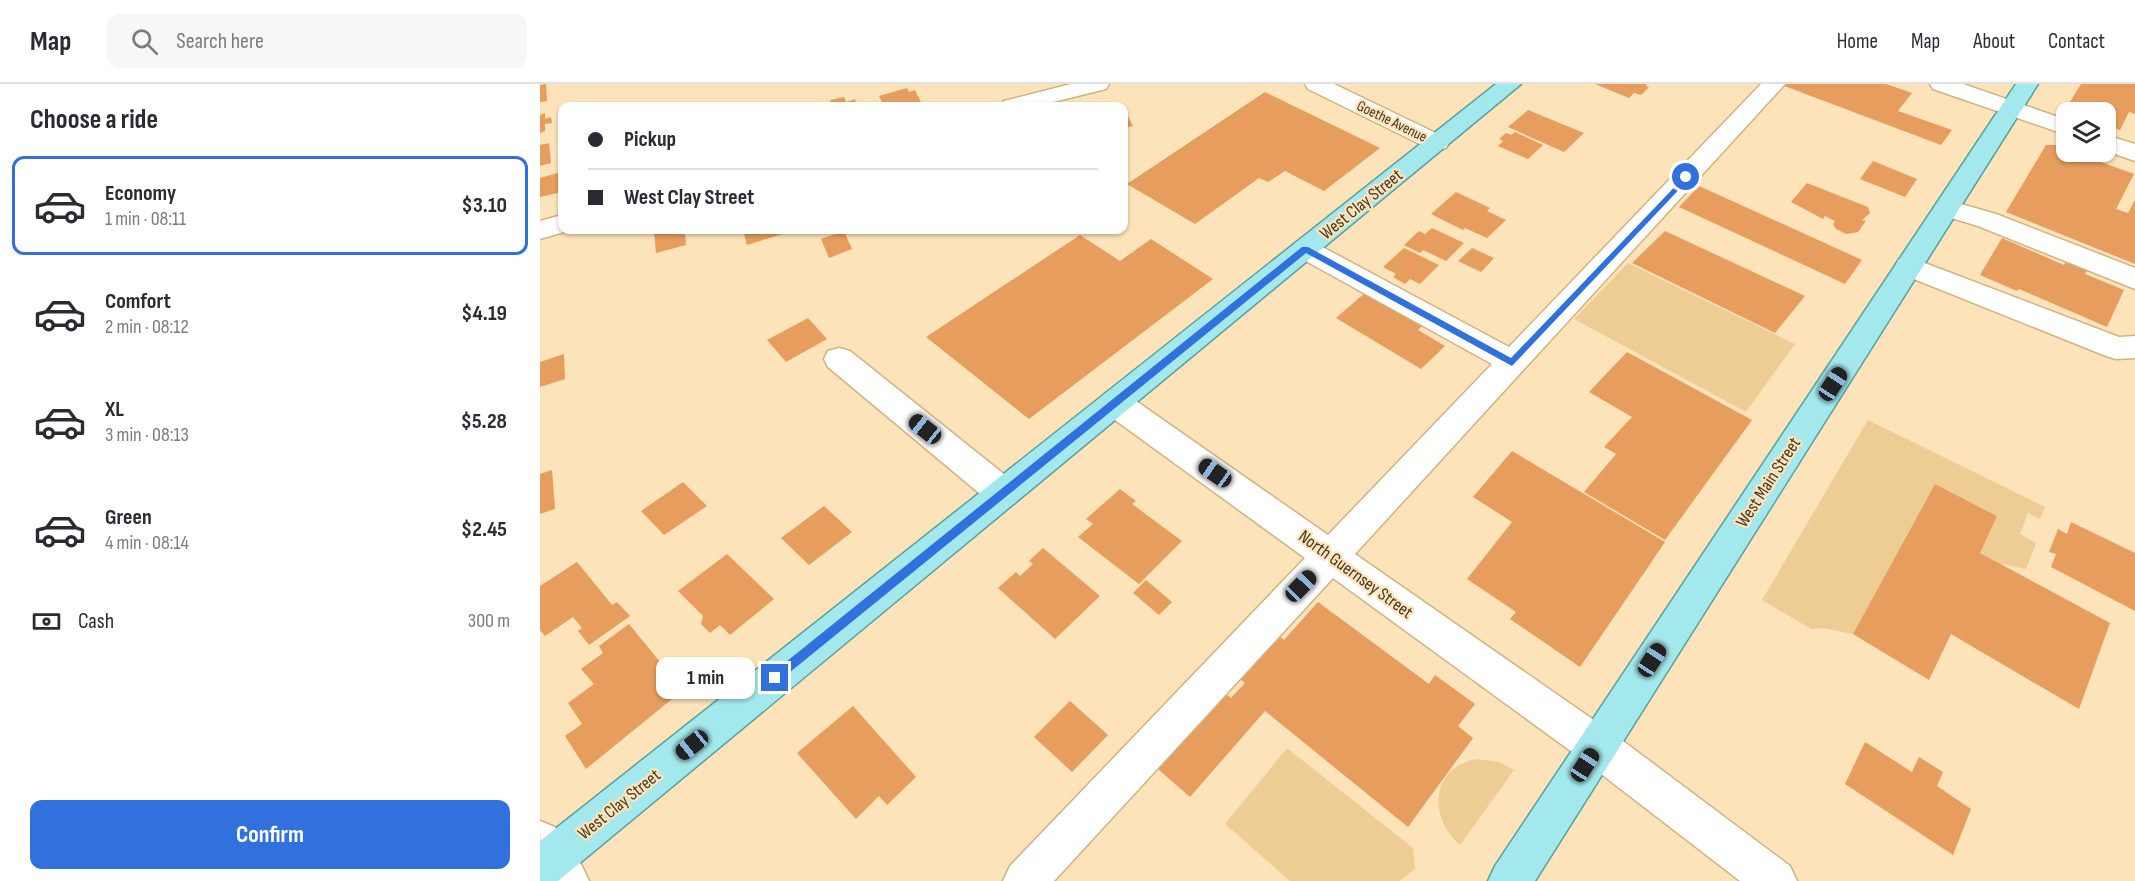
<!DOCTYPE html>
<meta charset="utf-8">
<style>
:root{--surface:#fff;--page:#f7f7f7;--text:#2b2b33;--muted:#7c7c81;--line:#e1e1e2;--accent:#3071de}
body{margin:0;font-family:"Sofia Sans Condensed",sans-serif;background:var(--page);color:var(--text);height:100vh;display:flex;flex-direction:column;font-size:22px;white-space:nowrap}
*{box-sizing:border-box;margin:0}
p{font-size:20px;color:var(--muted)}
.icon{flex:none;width:33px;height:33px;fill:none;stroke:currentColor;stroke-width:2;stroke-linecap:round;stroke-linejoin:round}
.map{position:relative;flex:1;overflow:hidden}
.panel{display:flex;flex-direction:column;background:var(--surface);width:540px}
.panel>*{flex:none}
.guide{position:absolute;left:18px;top:18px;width:570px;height:132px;border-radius:12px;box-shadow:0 2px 4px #0004;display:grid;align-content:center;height:132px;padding:0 30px;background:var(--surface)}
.controls{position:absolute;left:1516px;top:18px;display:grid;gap:12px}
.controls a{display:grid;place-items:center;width:60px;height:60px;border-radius:12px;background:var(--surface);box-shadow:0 2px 4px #0004;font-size:30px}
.end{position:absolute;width:27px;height:27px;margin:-14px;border:8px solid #3071de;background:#fff;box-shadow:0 0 0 3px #fff}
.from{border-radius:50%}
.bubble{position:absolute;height:42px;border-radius:12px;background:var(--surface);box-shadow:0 2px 4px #0004;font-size:20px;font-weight:700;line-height:42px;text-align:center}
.car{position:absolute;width:18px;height:36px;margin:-18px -9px;border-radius:8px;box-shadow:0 0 4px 2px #0007;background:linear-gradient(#222 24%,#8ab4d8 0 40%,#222 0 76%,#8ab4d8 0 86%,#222 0)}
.guide b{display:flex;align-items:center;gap:21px;height:57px;font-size:22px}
.guide b+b{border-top:2px solid var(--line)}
.guide i{width:15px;height:15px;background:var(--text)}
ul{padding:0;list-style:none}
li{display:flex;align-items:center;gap:18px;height:99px;margin:0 12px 9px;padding:0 18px;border:3px solid transparent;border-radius:12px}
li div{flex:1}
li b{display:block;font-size:22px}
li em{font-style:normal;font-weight:700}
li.active{border-color:var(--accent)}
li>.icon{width:54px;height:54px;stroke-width:1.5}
h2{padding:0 30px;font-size:27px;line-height:72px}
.pay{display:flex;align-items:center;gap:15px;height:66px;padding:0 30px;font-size:22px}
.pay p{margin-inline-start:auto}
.button{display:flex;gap:12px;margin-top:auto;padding:12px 30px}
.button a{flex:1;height:69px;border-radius:12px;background:var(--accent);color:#fff;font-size:24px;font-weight:700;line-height:69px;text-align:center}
header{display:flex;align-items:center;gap:36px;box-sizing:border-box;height:84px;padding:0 30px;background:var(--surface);border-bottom:2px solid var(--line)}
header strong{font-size:28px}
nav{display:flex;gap:33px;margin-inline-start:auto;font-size:21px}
.search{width:420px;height:54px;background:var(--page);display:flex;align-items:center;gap:15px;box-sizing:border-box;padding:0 21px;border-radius:12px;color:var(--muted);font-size:22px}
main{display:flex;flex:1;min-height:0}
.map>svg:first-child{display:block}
.green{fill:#eecd95}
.building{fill:#e79d5d}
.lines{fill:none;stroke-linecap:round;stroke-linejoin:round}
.minor-casing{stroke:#d2b380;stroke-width:3}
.major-casing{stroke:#5aa09d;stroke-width:3}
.minor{fill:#fff;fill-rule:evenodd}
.major{fill:#a3e8ec;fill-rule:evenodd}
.route{fill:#3071de}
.labels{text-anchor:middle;stroke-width:4.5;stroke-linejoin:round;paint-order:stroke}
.far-street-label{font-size:15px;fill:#443823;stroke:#fce3ba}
.street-label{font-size:18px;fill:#443823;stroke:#fce3ba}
</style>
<header>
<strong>Map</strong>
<div class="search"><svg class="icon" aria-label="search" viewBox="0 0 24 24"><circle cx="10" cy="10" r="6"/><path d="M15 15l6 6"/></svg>Search here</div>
<nav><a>Home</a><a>Map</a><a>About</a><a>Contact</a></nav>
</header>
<main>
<section class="panel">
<h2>Choose a ride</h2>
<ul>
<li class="active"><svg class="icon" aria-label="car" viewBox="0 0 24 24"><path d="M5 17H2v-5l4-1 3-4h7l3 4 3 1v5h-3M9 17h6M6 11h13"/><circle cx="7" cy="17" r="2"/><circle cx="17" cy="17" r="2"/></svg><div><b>Economy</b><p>1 min · 08:11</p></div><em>$3.10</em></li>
<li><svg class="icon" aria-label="car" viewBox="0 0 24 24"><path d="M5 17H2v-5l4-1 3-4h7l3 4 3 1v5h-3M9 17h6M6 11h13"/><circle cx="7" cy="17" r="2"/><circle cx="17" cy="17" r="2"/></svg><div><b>Comfort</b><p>2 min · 08:12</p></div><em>$4.19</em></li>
<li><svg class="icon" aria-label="car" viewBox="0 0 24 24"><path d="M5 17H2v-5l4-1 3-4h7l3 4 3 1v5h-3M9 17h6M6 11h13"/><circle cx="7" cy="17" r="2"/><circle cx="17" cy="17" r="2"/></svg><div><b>XL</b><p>3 min · 08:13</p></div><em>$5.28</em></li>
<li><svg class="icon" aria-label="car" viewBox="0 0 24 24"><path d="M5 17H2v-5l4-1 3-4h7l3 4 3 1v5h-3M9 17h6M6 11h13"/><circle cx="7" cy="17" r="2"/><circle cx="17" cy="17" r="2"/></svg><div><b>Green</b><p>4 min · 08:14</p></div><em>$2.45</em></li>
</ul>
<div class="pay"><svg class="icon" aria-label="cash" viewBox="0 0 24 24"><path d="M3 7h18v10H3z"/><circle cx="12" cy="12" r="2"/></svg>Cash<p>300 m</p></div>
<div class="button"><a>Confirm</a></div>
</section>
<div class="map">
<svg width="1595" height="797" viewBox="0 0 1595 797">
<rect width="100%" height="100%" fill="#fce3ba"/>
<!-- green -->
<g class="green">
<path d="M 1088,179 L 1255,260 L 1206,328 L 1034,235 Z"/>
<path d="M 1328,336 L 1505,423 L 1500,435 L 1488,429 L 1480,450 L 1496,459 L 1486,485 L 1461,480 L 1440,469 L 1457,432 L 1395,400 L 1313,550 L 1283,544 L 1271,545 L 1222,516 Z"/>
<path d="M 747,664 L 873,764 L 875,785 L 859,797 L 750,797 L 685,740 Z"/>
<path d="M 937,675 L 959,678 L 974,686 L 920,761 C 888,734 890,684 937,675 Z"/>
</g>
<!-- building -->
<g class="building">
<path d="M 6,0 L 7,17 L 0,18 L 0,1 Z"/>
<path d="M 1055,0 L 1107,0 L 1106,2 L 1109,3 L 1101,11 L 1094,9 L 1089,14 Z"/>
<path d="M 1239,0 L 1346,0 L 1372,9 L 1358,27 L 1412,46 L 1401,61 Z"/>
<path d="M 1541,0 L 1595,0 L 1595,30 L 1589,28 L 1580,46 L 1566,41 L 1566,28 L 1531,28 L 1525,26 Z"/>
<path d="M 367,4 L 369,8 L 375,6 L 382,20 L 344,22 L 339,12 Z"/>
<path d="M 725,8 L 840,64 L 784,107 L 745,87 L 728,98 L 719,94 L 655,140 L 587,100 Z"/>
<path d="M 304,13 L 306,18 L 315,15 L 317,22 L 292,22 L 290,16 Z"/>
<path d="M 584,25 L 593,42 L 584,44 Z"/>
<path d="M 988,26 L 1044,49 L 1024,68 L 968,43 Z"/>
<path d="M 5,29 L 5,35 L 11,33 L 12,39 L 5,40 L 5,47 L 0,49 L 0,31 Z"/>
<path d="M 975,48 L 1003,61 L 988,75 L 958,62 L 963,57 L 959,55 L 966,49 L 971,51 Z"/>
<path d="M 9,59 L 11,79 L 0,82 L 0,61 Z"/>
<path d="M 1506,61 L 1516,61 L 1527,65 L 1527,68 L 1533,68 L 1594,90 L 1576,125 L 1588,129 L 1595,116 L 1595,180 L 1466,128 Z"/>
<path d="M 1333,77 L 1377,95 L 1365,113 L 1320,95 Z"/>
<path d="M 21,88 L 22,108 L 0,113 L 0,94 Z"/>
<path d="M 1267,99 L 1328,123 L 1330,129 L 1322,136 L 1326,137 L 1318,148 L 1306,150 L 1296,145 L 1293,140 L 1295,137 L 1285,132 L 1283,135 L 1251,118 Z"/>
<path d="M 1159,102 L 1322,176 L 1305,200 L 1139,123 Z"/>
<path d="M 916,108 L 950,124 L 947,127 L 966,136 L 947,154 L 925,144 L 923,146 L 891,130 Z"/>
<path d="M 892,144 L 924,159 L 906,177 L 883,166 L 880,169 L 864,161 L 879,147 L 885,150 Z"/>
<path d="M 124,146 L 145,146 L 146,161 L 116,169 L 114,148 Z"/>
<path d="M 203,146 L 255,146 L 207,161 Z"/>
<path d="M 304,147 L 312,165 L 289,174 L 281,155 Z"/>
<path d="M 1125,147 L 1265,212 L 1235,249 L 1092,179 Z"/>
<path d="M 540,151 L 580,177 L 611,155 L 673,195 L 489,335 L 386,253 Z"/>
<path d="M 1462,154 L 1524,181 L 1528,172 L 1550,181 L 1545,190 L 1584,206 L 1567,243 L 1479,205 L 1477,207 L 1440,191 Z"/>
<path d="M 864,164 L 899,181 L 880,200 L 870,195 L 865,200 L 853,193 L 856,190 L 843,183 Z"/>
<path d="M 932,164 L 954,174 L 941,188 L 918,177 Z"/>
<path d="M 826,208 L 883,241 L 878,246 L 905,262 L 881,285 L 796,234 Z"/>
<path d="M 268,234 L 287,255 L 246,278 L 227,256 Z"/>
<path d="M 1087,268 L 1212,336 L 1125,456 L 1044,408 L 1076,370 L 1064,363 L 1092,333 L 1049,308 Z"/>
<path d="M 24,270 L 25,295 L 0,303 L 0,278 Z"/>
<path d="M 972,367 L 1125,458 L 1040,583 L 970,535 L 976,528 L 927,495 L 972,438 L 933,413 Z"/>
<path d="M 12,386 L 15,425 L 0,430 L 0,390 Z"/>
<path d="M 143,398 L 167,422 L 124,451 L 101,427 Z"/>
<path d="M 1395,400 L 1457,432 L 1440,469 L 1570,539 L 1539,625 L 1411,550 L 1389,596 L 1313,550 Z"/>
<path d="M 580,405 L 596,417 L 592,420 L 642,457 L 599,500 L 538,453 L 553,440 L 546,435 Z"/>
<path d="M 284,422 L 312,448 L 269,481 L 241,454 Z"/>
<path d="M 1531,438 L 1595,469 L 1595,527 L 1511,483 L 1516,470 L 1509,468 L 1518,445 L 1527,450 Z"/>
<path d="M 503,464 L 560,512 L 515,555 L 458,504 L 476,488 L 480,492 L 493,480 L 489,477 Z"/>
<path d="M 187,470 L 234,515 L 190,551 L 180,541 L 170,549 L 161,540 L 163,532 L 138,507 Z"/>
<path d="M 37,478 L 72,521 L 77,518 L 90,532 L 49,561 L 38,547 L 42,544 L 33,533 L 5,552 L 0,546 L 0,502 Z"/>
<path d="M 606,496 L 632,518 L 619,531 L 593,509 Z"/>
<path d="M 778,518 L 889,600 L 895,591 L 935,620 L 918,642 L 933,654 L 868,743 L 725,627 L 650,713 L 618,685 L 686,610 L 691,614 L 705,599 L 700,595 L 739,552 L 744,556 Z"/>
<path d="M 89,540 L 143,606 L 46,685 L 25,652 L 42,640 L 28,619 L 54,600 L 41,585 L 63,569 L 59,562 Z"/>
<path d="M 530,617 L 568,651 L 532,688 L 494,653 Z"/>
<path d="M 313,622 L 376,693 L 347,721 L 339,712 L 316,735 L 257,669 Z"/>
<path d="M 1325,658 L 1372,688 L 1379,673 L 1403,688 L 1397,702 L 1431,725 L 1413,771 L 1305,700 Z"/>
</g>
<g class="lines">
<!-- minor casing -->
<g class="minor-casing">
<g id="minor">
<path d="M 531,0 L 569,0 L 566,5 L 497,22 L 460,22 L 464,17 Z"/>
<path d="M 765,0 L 794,0 L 906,54 L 909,59 L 906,64 L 897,66 L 888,64 L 768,5 Z"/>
<path d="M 1221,0 L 1245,0 L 815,470 L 1071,648 L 1250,782 L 1257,797 L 1200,797 L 1043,676 L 793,494 L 514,797 L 463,797 L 470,782 L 765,474 L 564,328 L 560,319 L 564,310 L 575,307 L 586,310 L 788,451 L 952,280 L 755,171 L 752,165 L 755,159 L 765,156 L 775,159 L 969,263 Z"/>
<path d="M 1390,0 L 1423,0 L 1527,36 L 1527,51 L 1393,5 Z"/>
<path d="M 1566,51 L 1595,60 L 1595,77 L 1566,67 Z"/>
<path d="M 1407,116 L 1456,130 L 1595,184 L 1595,205 L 1438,142 L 1398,130 L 1394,124 L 1398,118 Z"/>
<path d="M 22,131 L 22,146 L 31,146 L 0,155 L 0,137 Z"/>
<path d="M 1369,173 L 1579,253 L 1595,252 L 1595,274 L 1576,275 L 1566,272 L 1359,189 L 1355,182 L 1359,175 Z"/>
<path d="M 299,264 L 310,267 L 475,399 L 480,409 L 475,419 L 463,423 L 451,419 L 288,283 L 284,275 L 288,267 Z"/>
<path d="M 0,737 L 15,743 L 42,782 L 49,797 L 1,797 Z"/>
</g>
</g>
<!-- major casing -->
<g class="major-casing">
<g id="major">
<path d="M 956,0 L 981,0 L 18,797 L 0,797 L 0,757 Z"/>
<path d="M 1476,0 L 1498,0 L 995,797 L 948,797 L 955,782 Z"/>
</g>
</g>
<!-- minor -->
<use href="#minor" class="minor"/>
<!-- major -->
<use href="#major" class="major"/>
</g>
<!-- route -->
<path class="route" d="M 1146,91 L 1150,93 L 1149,95 L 972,282 L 766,169 L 239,597 L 231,597 L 231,590 L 762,163 L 768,163 L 971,274 Z"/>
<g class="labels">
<!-- far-street labels -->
<g class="far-street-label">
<text transform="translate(852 37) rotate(26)" y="5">Goethe Avenue</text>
</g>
<!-- street labels -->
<g class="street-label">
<text transform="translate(821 120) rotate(-39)" y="6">West Clay Street</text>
<text transform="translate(1228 398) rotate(-57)" y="6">West Main Street</text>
<text transform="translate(816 490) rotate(36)" y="6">North Guernsey Street</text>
<text transform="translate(79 720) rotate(-39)" y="6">West Clay Street</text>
</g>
</g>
</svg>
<div class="controls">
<a><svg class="icon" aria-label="layers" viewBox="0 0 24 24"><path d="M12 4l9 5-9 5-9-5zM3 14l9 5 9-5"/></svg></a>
</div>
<i class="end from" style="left:1146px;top:93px"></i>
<i class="end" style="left:235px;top:594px"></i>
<div class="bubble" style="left:116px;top:573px;width:99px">1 min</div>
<i class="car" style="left:1293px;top:300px;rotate:33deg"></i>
<i class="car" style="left:385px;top:345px;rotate:309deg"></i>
<i class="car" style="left:675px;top:389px;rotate:305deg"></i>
<i class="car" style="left:761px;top:502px;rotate:44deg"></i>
<i class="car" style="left:1112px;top:576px;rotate:33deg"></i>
<i class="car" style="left:152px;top:661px;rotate:231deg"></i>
<i class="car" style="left:1045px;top:681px;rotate:33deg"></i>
<div class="guide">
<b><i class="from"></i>Pickup</b>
<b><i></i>West Clay Street</b>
</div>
</div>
</main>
